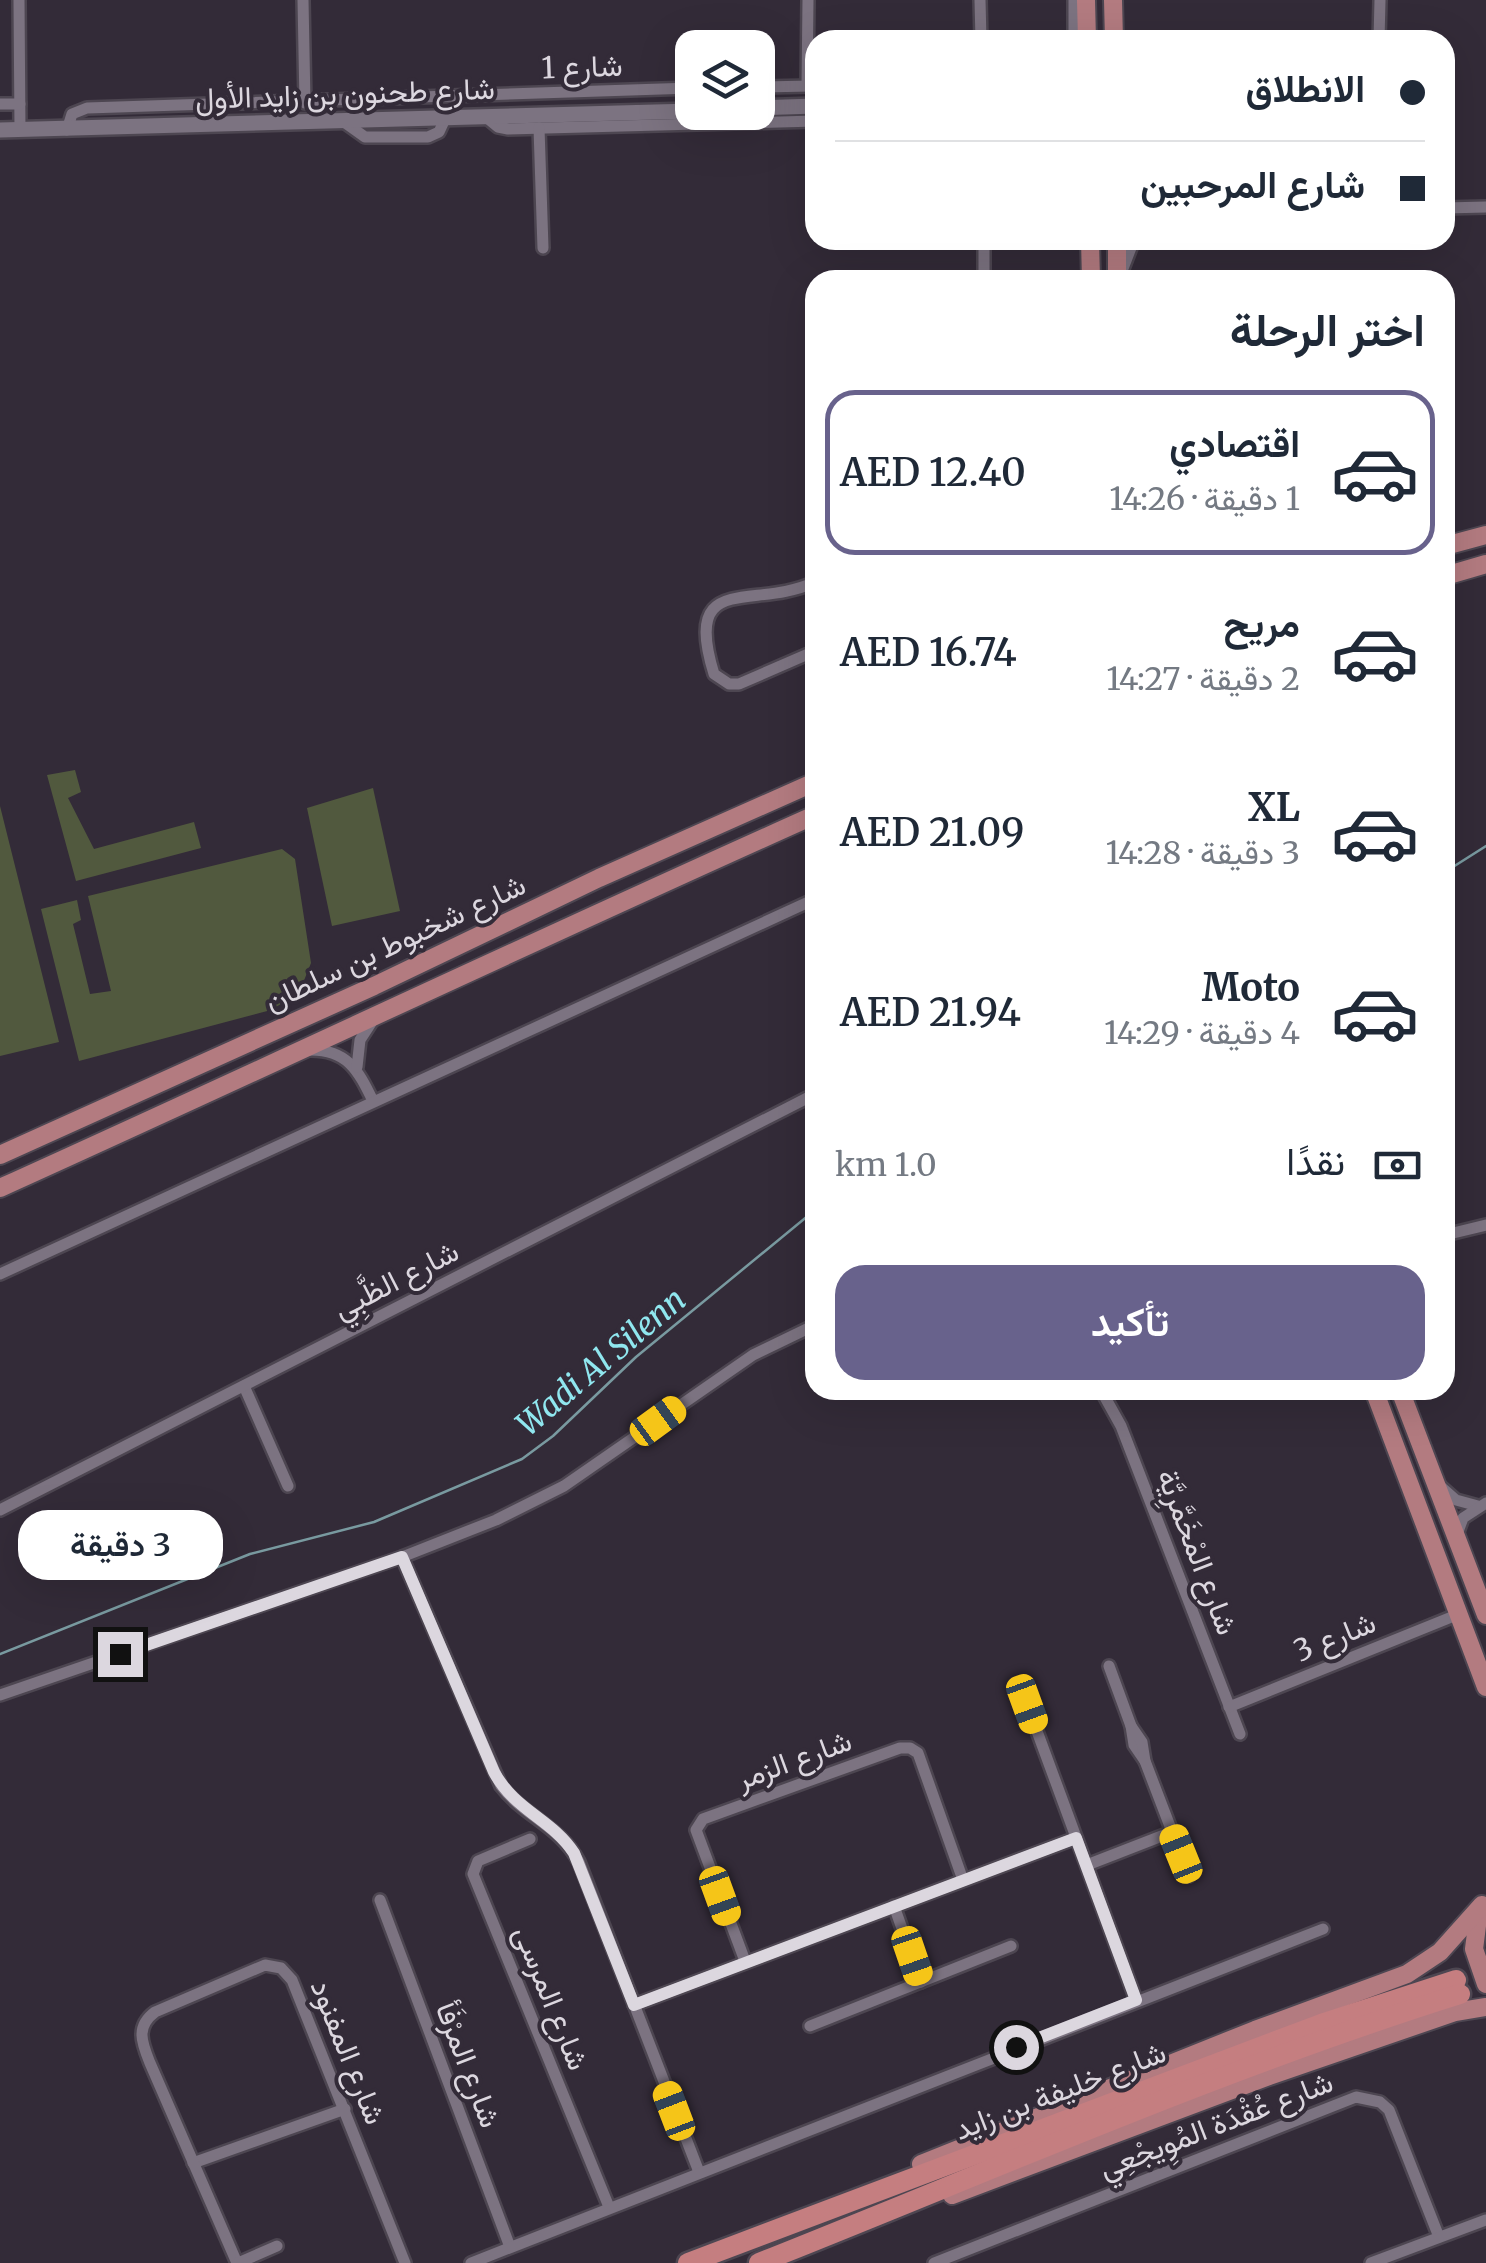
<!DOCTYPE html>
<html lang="ar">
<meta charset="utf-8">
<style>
:root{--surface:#fff;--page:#f2f2f3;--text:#1f2937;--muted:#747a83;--line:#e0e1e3;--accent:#68628c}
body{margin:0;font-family:Merriweather,Vazirmatn,serif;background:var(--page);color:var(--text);direction:rtl;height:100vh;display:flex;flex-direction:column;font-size:38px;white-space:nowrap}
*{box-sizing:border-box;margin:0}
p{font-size:32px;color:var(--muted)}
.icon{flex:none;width:55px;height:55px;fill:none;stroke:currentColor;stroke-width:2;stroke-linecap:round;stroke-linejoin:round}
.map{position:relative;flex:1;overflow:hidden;direction:ltr}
.details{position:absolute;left:805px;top:270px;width:650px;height:1130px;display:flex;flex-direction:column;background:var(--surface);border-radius:30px;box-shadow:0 10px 40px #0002;direction:rtl}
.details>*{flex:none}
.banner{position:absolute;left:805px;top:30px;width:650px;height:220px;border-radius:30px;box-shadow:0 10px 40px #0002;direction:rtl;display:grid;align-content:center;height:220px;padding:0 30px;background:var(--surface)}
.fabs{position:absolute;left:675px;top:30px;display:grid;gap:20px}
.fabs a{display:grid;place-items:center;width:100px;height:100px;border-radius:20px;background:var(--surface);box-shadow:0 10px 40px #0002;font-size:50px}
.end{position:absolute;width:45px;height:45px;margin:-22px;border:12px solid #dcd7df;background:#111;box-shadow:0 0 0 5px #111}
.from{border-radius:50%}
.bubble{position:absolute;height:70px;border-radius:30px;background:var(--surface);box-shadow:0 10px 40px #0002;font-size:32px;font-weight:600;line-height:70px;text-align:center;direction:rtl}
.car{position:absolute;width:30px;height:60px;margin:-30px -15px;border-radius:12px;box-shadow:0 0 8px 2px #0007;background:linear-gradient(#f5c518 24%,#345 0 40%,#f5c518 0 76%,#345 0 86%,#f5c518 0)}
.banner b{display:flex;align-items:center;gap:35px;height:95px;font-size:38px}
.banner b+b{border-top:2px solid var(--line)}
.banner i{width:25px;height:25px;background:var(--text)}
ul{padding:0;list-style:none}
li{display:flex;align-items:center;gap:30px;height:165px;margin:0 20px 15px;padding:0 10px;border:5px solid transparent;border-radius:30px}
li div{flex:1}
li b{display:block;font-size:38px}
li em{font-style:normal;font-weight:600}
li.active{border-color:var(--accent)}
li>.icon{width:90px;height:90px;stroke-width:1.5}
h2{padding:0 30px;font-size:45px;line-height:120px}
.pay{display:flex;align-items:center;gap:25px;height:110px;padding:0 30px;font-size:38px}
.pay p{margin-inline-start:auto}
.primary-button{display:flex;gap:20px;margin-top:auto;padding:20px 30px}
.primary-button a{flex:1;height:115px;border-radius:30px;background:var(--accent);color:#fff;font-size:40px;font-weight:600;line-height:115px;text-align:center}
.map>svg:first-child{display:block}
.green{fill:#51593e}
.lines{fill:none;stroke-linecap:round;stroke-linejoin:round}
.stream{stroke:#799aa0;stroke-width:2.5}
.minor-casing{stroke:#4d4651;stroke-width:16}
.tertiary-casing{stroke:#4d4651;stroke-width:20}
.primary-casing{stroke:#4d4651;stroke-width:22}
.trunk-casing{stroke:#4d4651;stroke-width:25}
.minor{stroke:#7c7381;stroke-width:11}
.tertiary{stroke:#7c7381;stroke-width:15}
.primary{stroke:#b37b80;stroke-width:18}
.trunk{stroke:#c57e80;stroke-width:20}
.route{stroke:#dcd7df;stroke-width:12}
.labels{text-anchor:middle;stroke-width:8;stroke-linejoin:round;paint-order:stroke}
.street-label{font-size:30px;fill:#dcd7df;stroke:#332b38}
.water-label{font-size:32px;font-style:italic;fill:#90e7ef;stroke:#332b38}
</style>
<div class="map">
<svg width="1486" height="2263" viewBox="0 0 1486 2263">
<rect width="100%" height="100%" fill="#332b38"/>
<!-- green -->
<g class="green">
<path d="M 75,770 L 81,792 L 68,798 L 94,849 L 194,822 L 201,848 L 76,881 L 47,775 Z"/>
<path d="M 373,788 L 400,911 L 332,926 L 307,808 Z"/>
<path d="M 0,806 L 59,1042 L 0,1056 Z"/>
<path d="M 282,849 L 295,859 L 311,963 L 299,993 L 271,1010 L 79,1061 L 41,909 L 77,900 L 81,920 L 73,924 L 90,994 L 111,991 L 88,896 Z"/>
</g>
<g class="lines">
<!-- stream -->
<g class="stream">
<path d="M 1445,872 L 1486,846"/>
<path d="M 0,1654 L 250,1554 L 374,1522 L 522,1459 L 553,1436 L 636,1357 L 815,1210"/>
</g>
<!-- minor casing -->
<g class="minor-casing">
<g id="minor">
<path d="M 19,0 L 20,130"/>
<path d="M 303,0 L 305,103"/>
<path d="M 980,0 L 981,40"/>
<path d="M 1379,40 L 1380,0"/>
<path d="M 807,86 L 808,0"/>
<path d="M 758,87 L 811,86"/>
<path d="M 0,104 L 20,104"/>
<path d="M 487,118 L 498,127 L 508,129 L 815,121"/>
<path d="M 344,122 L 365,137 L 428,137 L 439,132 L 445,119"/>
<path d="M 539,128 L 543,248"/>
<path d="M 67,130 L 72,114 L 87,108 L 692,88"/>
<path d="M 1445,208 L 1486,207"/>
<path d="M 984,240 L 984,280"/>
<path d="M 1122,271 L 1134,240"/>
<path d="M 815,582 C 753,611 682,570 714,674 L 729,684 L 739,684 L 815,651"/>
<path d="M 309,1050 C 347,1049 358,1070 373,1101"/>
<path d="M 357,1067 L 360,1040 L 373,1020"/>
<path d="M 1445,1235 L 1486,1225"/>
<path d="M 0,1274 L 815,899"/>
<path d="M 244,1386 L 288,1486"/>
<path d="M 1101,1390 L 1121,1426 L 1240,1734"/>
<path d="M 1439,1485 L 1456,1500 L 1478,1506"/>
<path d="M 0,1510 L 815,1094"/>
<path d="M 1456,1537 L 1463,1518 L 1486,1503"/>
<path d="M 402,1557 L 501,1786 C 524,1816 561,1827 579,1862 L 699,2172"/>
<path d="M 1109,1666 L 1131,1726 L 1134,1745 L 1145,1761"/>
<path d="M 0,1695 L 402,1557 L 496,1520 L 564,1486 L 753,1355 L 815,1325"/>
<path d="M 1027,1704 L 1136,2000"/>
<path d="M 1229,1707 L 1459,1614"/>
<path d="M 1131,1726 L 1142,1742 L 1145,1761 L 1189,1876"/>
<path d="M 530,1839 L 478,1861 L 473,1874 L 609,2207"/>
<path d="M 1087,1865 L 1172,1832"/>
<path d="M 380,1900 L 510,2247"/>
<path d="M 894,1906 L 921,1982"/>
<path d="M 745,1961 L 696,1830 L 703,1819 L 900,1748 L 910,1748 L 918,1753 L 963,1880"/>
<path d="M 634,2005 L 1076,1838"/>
<path d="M 810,2026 L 1011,1946"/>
<path d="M 193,2163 L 345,2109"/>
<path d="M 237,2263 L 150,2063 C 142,2043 135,2027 155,2012 L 265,1965 L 281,1968 L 292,1980 L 405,2263"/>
<path d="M 238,2263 L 277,2246"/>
<path d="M 471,2263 L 1323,1929"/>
<path d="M 934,2263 L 1356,2097 L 1380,2102 L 1389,2110 L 1439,2237"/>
<path d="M 1371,2263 L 1486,2220"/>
</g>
</g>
<!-- tertiary casing -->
<g class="tertiary-casing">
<g id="tertiary">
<path d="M 1076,0 L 1076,40"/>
<path d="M 758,108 L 815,106"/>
<path d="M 0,130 L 692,111"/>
</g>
</g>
<!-- primary casing -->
<g class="primary-casing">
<g id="primary">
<path d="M 1086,0 L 1087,40"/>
<path d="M 1113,0 L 1114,40"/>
<path d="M 1090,240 L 1091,280"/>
<path d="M 1117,240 L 1117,280"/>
<path d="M 1445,546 L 1486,535"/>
<path d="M 1445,576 L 1486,564"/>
<path d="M 0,1155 L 374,986 L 599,878 L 815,782"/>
<path d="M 0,1188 C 272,1065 542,937 815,815"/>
<path d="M 1374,1390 L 1486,1687"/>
<path d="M 1400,1390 L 1486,1615"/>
<path d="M 1479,1910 L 1474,1949 L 1486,1984"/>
<path d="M 921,2164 L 1255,2030 L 1407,1974 L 1440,1952 L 1482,1905"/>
<path d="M 952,2195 L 1269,2076 L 1455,2012 L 1486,2007"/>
</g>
</g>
<!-- trunk casing -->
<g class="trunk-casing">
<g id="trunk">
<path d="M 688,2263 L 1321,2024 L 1456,1980"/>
<path d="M 759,2263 C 991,2171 1221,2069 1460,1994"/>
</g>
</g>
<!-- minor -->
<use href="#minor" class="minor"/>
<!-- tertiary -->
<use href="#tertiary" class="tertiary"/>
<!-- primary -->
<use href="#primary" class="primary"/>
<!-- trunk -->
<use href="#trunk" class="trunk"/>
</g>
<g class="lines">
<!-- route -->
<path class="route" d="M 120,1654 L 402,1557 L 494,1772 C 515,1811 552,1819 574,1853 L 634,2005 L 1076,1838 L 1136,2000 L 1016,2047"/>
</g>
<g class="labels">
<!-- street labels -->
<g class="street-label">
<text transform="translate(582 67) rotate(-2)" y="10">شارع 1</text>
<text transform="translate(345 94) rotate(-2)" y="10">شارع طحنون بن زايد الأول</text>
<text transform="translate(395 943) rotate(-25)" y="10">شارع شخبوط بن سلطان</text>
<text transform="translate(396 1280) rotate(-27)" y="10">شارع الظَّبِي</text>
<text transform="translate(1197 1552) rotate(69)" y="10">شارع المْخَمَّرِيَّة</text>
<text transform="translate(1335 1637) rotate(-22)" y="10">شارع 3</text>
<text transform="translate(794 1760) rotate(-20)" y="10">شارع الزمر</text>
<text transform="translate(551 1998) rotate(68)" y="10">شارع المرسى</text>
<text transform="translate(348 2052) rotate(68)" y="10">شارع المفنود</text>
<text transform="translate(468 2065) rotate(69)" y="10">شارع المرْفَأ</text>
<text transform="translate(1060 2091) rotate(-21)" y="10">شارع خليفة بن زايد</text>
<text transform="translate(1216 2125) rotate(-21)" y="10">شارع عُقْدَة المُوِيجْعِي</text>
</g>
<!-- water labels -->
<g class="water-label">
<text transform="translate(601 1362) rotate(-40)" y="11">Wadi Al Silenn</text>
</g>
</g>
</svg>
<div class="fabs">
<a><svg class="icon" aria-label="layers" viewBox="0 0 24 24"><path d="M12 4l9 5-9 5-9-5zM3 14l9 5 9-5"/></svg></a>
</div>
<i class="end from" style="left:1016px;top:2047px"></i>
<i class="end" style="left:120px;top:1654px"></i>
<div class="bubble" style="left:18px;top:1510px;width:205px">3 دقيقة</div>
<i class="car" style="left:658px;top:1421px;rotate:54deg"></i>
<i class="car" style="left:1027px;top:1704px;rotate:160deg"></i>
<i class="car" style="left:1181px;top:1854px;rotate:338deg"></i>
<i class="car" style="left:720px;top:1896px;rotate:160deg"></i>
<i class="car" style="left:912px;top:1956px;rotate:161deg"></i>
<i class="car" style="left:674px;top:2111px;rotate:339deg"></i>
<div class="banner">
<b><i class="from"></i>الانطلاق</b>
<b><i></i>شارع المرحبين</b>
</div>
<section class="details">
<h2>اختر الرحلة</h2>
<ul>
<li class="active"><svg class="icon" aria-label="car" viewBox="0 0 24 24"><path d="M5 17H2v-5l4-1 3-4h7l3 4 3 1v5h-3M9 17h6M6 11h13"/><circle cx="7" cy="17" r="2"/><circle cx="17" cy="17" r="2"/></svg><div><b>اقتصادي</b><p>1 دقيقة · 14:26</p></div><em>AED 12.40</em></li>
<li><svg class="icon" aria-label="car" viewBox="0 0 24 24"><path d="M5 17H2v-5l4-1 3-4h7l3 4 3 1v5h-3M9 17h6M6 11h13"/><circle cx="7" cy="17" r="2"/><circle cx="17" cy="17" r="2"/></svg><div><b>مريح</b><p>2 دقيقة · 14:27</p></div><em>AED 16.74</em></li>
<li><svg class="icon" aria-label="car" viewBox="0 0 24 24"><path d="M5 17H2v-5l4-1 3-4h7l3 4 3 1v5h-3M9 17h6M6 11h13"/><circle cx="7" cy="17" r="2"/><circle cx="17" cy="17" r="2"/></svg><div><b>XL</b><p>3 دقيقة · 14:28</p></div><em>AED 21.09</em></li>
<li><svg class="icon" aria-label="car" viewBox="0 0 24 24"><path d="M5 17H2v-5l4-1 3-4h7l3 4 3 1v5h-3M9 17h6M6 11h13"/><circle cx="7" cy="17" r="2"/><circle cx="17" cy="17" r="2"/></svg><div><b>Moto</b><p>4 دقيقة · 14:29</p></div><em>AED 21.94</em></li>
</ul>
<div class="pay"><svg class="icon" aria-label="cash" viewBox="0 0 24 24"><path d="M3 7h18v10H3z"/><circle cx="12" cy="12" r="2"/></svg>نقدًا<p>1.0 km</p></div>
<div class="primary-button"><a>تأكيد</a></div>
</section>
</div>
